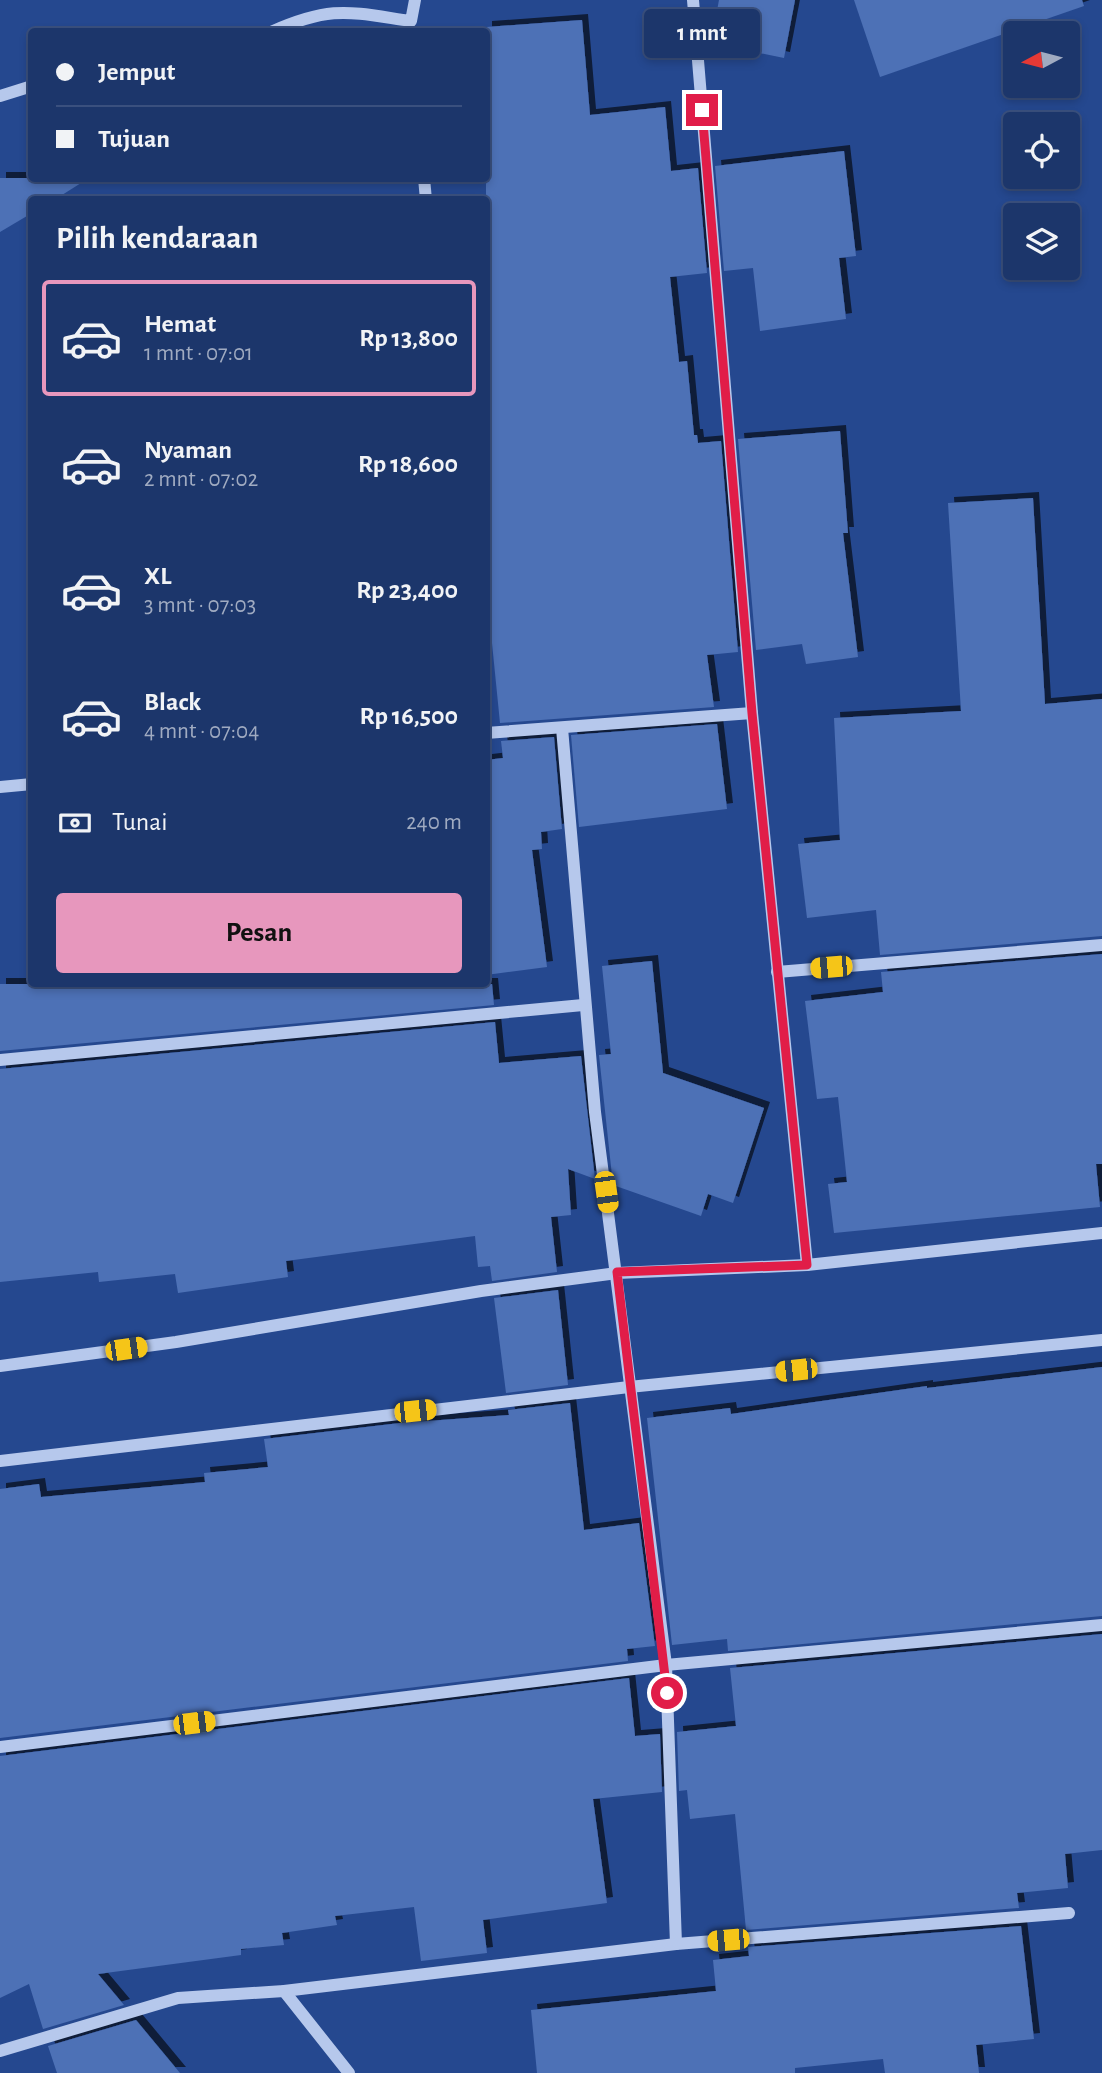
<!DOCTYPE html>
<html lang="id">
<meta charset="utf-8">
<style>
:root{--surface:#1c366b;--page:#294173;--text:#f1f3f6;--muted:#a0abc1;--line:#3a507e;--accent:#e797bd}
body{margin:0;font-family:"Alegreya Sans",sans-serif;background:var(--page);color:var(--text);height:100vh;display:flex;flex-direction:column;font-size:26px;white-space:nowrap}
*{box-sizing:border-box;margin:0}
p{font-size:23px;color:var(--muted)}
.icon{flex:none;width:38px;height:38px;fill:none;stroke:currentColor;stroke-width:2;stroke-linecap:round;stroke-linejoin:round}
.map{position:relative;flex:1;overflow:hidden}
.panel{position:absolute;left:28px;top:196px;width:462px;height:791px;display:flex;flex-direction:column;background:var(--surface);border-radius:7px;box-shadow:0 4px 10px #0003,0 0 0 2px var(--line)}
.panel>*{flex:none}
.guide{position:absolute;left:28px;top:28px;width:462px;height:154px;border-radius:7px;box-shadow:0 4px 10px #0003,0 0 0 2px var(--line);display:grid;align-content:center;height:154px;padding:0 28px;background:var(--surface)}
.needle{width:46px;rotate:263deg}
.controls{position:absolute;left:1003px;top:21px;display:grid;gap:14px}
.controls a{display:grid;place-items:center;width:77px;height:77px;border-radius:7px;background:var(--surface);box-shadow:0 4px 10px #0003,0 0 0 2px var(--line);font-size:35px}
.end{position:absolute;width:32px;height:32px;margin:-16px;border:9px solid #e11d48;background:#fff;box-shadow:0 0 0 4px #fff}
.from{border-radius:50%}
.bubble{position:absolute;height:49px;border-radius:7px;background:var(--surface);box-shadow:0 4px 10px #0003,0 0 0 2px var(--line);font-size:23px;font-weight:700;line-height:49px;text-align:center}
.car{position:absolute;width:21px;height:42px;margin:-21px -10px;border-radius:9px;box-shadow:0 0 5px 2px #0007;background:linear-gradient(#f5c518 24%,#345 0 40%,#f5c518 0 76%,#345 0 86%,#f5c518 0)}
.guide b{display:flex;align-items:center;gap:24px;height:66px;font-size:26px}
.guide b+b{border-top:2px solid var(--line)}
.guide i{width:18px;height:18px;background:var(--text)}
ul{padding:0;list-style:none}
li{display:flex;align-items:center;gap:21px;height:116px;margin:0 14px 10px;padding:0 14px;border:4px solid transparent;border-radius:7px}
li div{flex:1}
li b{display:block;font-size:26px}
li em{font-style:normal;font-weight:700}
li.on{border-color:var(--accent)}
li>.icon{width:63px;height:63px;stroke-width:1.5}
h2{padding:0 28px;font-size:32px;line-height:84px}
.pay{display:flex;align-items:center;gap:18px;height:77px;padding:0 28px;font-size:26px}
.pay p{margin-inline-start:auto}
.action{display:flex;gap:14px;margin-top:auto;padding:14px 28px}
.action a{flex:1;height:80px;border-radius:7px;background:var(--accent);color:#111;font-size:28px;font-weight:700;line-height:80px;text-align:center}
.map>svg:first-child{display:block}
.building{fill:#4d71b6;filter:url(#shadow)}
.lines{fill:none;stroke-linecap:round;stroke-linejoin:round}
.minor{stroke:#b6c8ec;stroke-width:12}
.route{stroke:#e11d48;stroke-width:9}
</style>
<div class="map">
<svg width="1102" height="2073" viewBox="0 0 1102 2073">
<defs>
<filter id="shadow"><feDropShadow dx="6" dy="-6" stdDeviation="0" flood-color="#0009"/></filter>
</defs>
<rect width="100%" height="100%" fill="#25488f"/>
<!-- building -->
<g class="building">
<path d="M 719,0 L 795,0 L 784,58 L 711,43 Z"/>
<path d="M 854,0 L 1082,0 L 1084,6 L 880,77 Z"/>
<path d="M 582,20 L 590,115 L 665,107 L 671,171 L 698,168 L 707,273 L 670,277 L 679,362 L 687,361 L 694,435 L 697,435 L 698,443 L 721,441 L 738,652 L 707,655 L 714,707 L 500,723 L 486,583 L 486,27 Z"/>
<path d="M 844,151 L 856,256 L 839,258 L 846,319 L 760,331 L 753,268 L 724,271 L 715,166 Z"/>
<path d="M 0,178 L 89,178 L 54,200 L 32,200 L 32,213 L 0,232 Z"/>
<path d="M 840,431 L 848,533 L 843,533 L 858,657 L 806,664 L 802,644 L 756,650 L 738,439 Z"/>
<path d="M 1033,498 L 1045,704 L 1102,699 L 1102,936 L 880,955 L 876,910 L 807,918 L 798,844 L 840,840 L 834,718 L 961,711 L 948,503 Z"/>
<path d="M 717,724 L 727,809 L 579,827 L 571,735 Z"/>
<path d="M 554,737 L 562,829 L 541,832 L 542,849 L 532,850 L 547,967 L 486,975 L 486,760 L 503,758 L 501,741 Z"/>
<path d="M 1102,954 L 1102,1164 L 1096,1164 L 1100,1207 L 834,1233 L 828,1184 L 847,1182 L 838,1097 L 817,1099 L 805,1001 L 883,992 L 881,972 Z"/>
<path d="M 652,961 L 663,1073 L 764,1108 L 733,1203 L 708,1194 L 701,1216 L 613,1185 L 599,1055 L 611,1054 L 602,966 Z"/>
<path d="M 0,984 L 492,984 L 494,1005 L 0,1051 Z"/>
<path d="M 495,1022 L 499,1063 L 581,1056 L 595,1179 L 568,1169 L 571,1215 L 551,1217 L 557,1272 L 492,1281 L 490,1266 L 478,1267 L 475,1236 L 286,1261 L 288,1277 L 178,1293 L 175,1274 L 99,1282 L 98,1272 L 0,1282 L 0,1069 Z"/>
<path d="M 558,1290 L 568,1385 L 506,1393 L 494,1298 Z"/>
<path d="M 1102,1367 L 1102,1616 L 728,1651 L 727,1639 L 672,1645 L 647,1418 L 730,1408 L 731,1414 L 927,1386 L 927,1388 Z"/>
<path d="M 570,1403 L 584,1530 L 639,1523 L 655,1646 L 627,1649 L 628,1661 L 0,1738 L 0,1489 L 39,1484 L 41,1497 L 205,1482 L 204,1473 L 268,1467 L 264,1439 L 400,1423 L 509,1415 L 508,1410 Z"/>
<path d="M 1102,1634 L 1102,1850 L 1065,1854 L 1068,1888 L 1017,1893 L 1019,1908 L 746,1930 L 735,1814 L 690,1819 L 687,1790 L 679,1791 L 677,1732 L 736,1726 L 730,1668 Z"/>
<path d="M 629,1678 L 635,1736 L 660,1734 L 662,1792 L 593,1799 L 607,1903 L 483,1920 L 487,1953 L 421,1961 L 414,1907 L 335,1916 L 337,1925 L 282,1933 L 284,1945 L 241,1949 L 241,1955 L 98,1974 L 124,2005 L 43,2029 L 29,1984 L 0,1998 L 0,1756 Z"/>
<path d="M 1021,1926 L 1034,2039 L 976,2045 L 979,2073 L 885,2073 L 883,2059 L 795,2068 L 795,2073 L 537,2073 L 531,2010 L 716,1991 L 713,1960 L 749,1956 L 748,1947 Z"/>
<path d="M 136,2020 L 180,2073 L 57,2073 L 48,2046 Z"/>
</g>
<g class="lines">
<!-- minor -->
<g class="minor">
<path d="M 693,0 L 752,713 L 807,1265"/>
<path d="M 271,32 C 332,5 348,12 411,21 L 415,0"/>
<path d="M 0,96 L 32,86"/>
<path d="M 424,178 L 426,200"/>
<path d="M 562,728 L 595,1112 L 666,1665 L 676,1944"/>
<path d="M 486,733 L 752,713"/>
<path d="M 0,787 L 32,784"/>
<path d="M 777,972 L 1102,945"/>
<path d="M 0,1060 L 583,1005"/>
<path d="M 0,1366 L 176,1342 L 481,1291 L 617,1273 L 807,1265 L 1102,1233"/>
<path d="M 0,1461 L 629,1387 L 1102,1340"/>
<path d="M 0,1747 L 666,1665 L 1102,1625"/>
<path d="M 284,1991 L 349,2073"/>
<path d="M 0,2051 L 178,1998 L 284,1991 L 676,1944 L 1069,1913"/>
</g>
</g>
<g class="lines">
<!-- route -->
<path class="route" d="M 667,1693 L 617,1272 L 807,1265 L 752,713 L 702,110"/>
</g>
</svg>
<div class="controls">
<a><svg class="needle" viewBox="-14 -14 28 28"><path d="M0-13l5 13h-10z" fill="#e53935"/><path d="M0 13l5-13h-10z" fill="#a0abc1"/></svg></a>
<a><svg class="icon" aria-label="locate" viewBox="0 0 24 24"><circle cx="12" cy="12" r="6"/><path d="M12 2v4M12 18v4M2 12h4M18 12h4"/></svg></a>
<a><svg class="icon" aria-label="layers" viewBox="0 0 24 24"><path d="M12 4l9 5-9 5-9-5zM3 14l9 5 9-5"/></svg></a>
</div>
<i class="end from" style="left:667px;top:1693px"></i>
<i class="end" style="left:702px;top:110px"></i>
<div class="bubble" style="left:644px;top:9px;width:116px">1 mnt</div>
<i class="car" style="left:831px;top:967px;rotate:265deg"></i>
<i class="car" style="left:606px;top:1192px;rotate:172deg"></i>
<i class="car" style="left:126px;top:1349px;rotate:82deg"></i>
<i class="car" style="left:796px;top:1370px;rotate:264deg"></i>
<i class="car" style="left:415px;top:1411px;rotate:84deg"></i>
<i class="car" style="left:194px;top:1723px;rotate:83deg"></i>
<i class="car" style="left:728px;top:1940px;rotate:265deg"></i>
<div class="guide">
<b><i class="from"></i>Jemput</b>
<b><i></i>Tujuan</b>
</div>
<section class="panel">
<h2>Pilih kendaraan</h2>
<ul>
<li class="on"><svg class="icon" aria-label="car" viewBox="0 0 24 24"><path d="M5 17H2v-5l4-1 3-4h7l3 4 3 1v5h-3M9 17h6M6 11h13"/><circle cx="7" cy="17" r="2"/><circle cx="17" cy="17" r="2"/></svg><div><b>Hemat</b><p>1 mnt · 07:01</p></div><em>Rp 13,800</em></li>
<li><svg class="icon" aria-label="car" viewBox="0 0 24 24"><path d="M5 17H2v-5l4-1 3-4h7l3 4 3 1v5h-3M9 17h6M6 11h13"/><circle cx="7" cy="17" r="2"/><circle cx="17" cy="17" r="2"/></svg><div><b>Nyaman</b><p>2 mnt · 07:02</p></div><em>Rp 18,600</em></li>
<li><svg class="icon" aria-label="car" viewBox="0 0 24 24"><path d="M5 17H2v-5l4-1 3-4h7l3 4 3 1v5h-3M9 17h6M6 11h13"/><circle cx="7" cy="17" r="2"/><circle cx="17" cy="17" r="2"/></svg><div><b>XL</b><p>3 mnt · 07:03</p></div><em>Rp 23,400</em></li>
<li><svg class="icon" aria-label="car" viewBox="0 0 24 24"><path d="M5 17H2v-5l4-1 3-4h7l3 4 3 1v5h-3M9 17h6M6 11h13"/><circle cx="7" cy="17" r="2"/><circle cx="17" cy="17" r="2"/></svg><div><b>Black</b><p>4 mnt · 07:04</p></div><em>Rp 16,500</em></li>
</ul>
<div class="pay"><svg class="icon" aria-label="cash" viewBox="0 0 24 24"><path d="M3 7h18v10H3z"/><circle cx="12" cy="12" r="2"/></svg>Tunai<p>240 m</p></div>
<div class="action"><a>Pesan</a></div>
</section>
</div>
